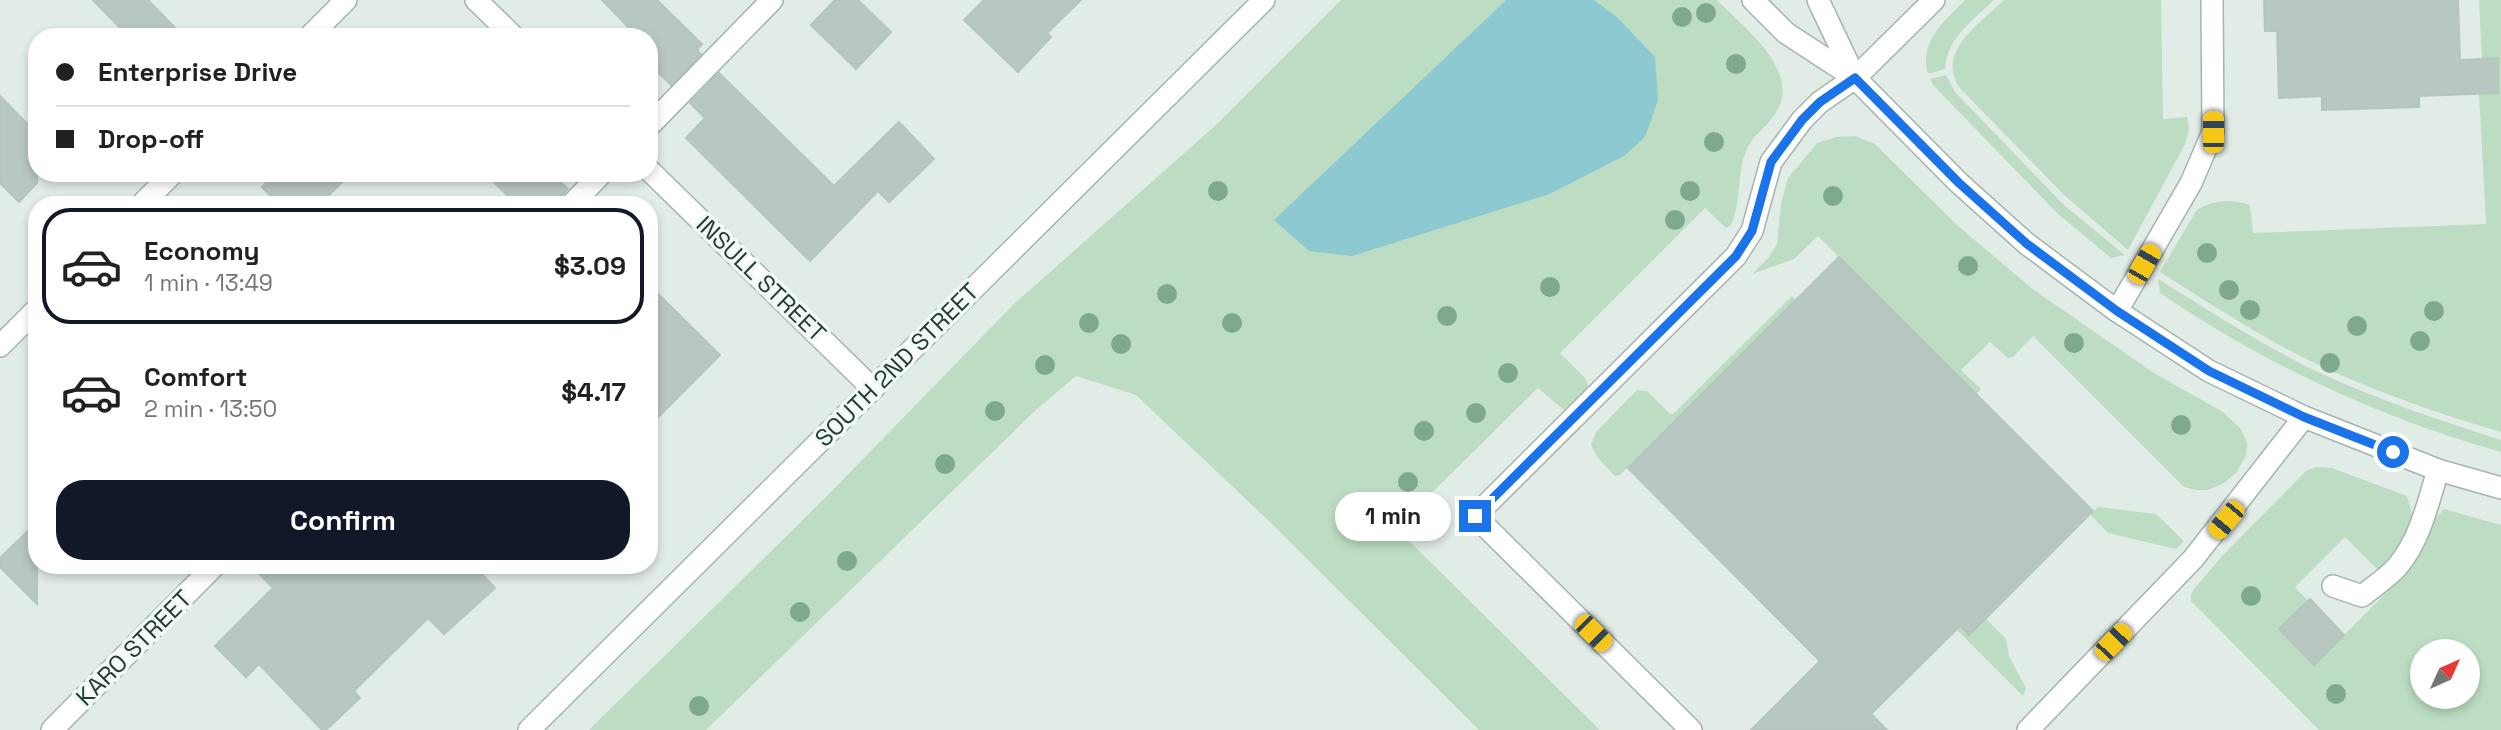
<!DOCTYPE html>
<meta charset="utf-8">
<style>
:root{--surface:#fff;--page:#f6f6f6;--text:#202124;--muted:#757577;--line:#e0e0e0;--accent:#111827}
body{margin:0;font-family:"Space Grotesk",sans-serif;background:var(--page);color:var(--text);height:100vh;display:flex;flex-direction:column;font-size:26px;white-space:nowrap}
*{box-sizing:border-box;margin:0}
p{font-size:23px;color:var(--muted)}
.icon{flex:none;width:38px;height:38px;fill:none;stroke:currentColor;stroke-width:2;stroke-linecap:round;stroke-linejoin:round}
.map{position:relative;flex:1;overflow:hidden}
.side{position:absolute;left:28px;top:196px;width:630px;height:378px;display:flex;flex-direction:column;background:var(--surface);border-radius:28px;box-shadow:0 4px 10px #0003}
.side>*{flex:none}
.top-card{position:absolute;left:28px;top:28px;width:630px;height:154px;border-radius:28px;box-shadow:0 4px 10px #0003;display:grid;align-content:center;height:154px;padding:0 28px;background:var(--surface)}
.needle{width:46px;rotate:45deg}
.buttons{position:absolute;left:2410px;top:639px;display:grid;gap:14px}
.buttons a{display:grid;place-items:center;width:70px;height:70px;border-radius:50%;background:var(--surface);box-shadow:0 4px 10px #0003;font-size:35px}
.end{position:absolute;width:32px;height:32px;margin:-16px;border:9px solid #1a73e8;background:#fff;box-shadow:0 0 0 4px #fff}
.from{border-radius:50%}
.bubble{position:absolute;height:49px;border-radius:24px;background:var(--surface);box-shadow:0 4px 10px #0003;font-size:23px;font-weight:600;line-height:49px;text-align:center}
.car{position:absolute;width:21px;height:42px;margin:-21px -10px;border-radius:9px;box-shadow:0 0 5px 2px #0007;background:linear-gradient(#f5c518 24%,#345 0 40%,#f5c518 0 76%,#345 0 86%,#f5c518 0)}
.top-card b{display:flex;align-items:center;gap:24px;height:66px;font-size:26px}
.top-card b+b{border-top:2px solid var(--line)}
.top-card i{width:18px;height:18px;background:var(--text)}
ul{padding:12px 0 0;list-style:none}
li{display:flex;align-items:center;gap:21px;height:116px;margin:0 14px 10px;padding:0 14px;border:4px solid transparent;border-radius:28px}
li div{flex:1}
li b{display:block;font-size:26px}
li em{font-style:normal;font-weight:600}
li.on{border-color:var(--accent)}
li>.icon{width:63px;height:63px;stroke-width:1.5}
.cta{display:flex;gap:14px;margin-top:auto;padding:14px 28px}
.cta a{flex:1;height:80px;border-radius:28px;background:var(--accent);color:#fff;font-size:28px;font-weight:600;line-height:80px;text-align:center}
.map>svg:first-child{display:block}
.green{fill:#bcddc3;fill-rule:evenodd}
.water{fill:#8cc9d0}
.building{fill:#b8c7c0;stroke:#b5c6be;stroke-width:2}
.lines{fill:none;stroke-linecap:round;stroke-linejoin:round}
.service-casing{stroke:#a5b4ae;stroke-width:24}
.minor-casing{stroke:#a5b4ae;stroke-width:24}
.secondary-casing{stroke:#a1b8af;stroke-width:24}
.service{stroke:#fff;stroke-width:21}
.minor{stroke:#fff;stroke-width:21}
.secondary{stroke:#fff;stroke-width:21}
.tree{fill:#7fa98e}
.route{stroke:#1a73e8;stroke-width:9}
.labels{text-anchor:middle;stroke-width:7;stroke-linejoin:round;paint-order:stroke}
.street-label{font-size:24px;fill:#233d34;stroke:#f3f9f5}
</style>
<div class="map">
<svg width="2501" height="730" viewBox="0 0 2501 730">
<rect width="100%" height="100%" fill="#e2ece7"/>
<!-- green -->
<g class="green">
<path d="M 1341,0 L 1506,0 L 1275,220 L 1352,255 L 1550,194 L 1624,156 L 1617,17 L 1594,0 L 1717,0 C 1742,26 1799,68 1778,109 C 1771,124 1755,133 1748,147 C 1736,171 1742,201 1731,225 L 1726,228 L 1705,208 L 1560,353 L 1586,379 L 1588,387 L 1564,410 L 1538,388 L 1396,528 L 1600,730 L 1479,730 L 1273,525 L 1136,395 L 1076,376 L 1037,409 L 706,730 L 589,730 L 821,502 L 1014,304 L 1217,124 Z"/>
<path d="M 1965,0 L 1994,0 C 1973,20 1947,38 1945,69 L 1928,74 C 1919,40 1945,21 1965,0 Z"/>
<path d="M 2004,0 L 2161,0 L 2163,119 L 2187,117 L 2189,129 L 2185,144 L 2128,250 L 2063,194 L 1959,87 C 1936,51 1981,23 2004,0 Z"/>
<path d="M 2479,0 L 2501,0 L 2501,432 C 2445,416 2389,396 2336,373 C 2274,346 2217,308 2160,272 L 2196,211 C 2210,200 2233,199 2250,205 L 2253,233 L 2486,224 L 2479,93 L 2498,93 L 2498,59 L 2482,59 Z"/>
<path d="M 1946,75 L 1955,92 L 2064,205 L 2125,255 L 2111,258 L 2058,214 L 1933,85 L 1930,79 Z"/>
<path d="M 1855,136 L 1875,144 L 1958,226 L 2034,290 L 2154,373 L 2223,412 L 2241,429 L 2247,443 L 2246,456 L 2236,473 L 2224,483 L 2208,490 L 2196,490 L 2184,487 L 2033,336 L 2013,357 L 2008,358 L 1990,342 L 1961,370 L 1981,389 L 1976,394 L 1818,236 L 1794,259 L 1752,274 L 1769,257 L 1777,244 L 1781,204 L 1788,178 L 1817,143 L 1836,137 Z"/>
<path d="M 2158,279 C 2211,312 2264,346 2320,373 C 2378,400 2440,420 2501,440 L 2501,452 C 2380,418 2264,364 2160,293 Z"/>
<path d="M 1792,296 L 1796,300 L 1620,475 L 1615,476 L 1598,458 L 1591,445 L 1596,432 L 1637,390 L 1647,391 L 1670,414 L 1673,414 Z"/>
<path d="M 2317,467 L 2332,468 L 2407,496 C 2409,503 2412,511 2412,518 C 2409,539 2394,557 2378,570 L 2345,537 L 2295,587 L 2308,601 L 2314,665 L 2411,568 L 2426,544 L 2431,523 L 2444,509 L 2501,525 L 2501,730 L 2319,730 L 2191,601 L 2191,594 L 2194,589 L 2223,555 L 2307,470 ZM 2422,651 L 2468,651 L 2468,696 L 2422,696 Z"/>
<path d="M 2098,507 L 2156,514 L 2184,541 L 2176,549 L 2108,533 L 2090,514 Z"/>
<path d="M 1986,619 L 2006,639 L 2009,656 L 2026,688 L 2023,696 L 1954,627 L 1958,623 L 1969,635 Z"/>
</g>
<!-- water -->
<path class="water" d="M 1506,0 L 1594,0 L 1617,17 L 1655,57 L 1658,100 L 1645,137 L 1624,156 L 1550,194 L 1352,256 L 1309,251 L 1274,220 Z"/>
<!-- building -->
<g class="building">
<path d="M 93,0 L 148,0 L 184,37 L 129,37 Z"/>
<path d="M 602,0 L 657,0 L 702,44 L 697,50 L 701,54 L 671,85 L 649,63 L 649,37 L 638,37 Z"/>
<path d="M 835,0 L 858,0 L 891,32 L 856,69 L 811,25 Z"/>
<path d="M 984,0 L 1081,0 L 1047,33 L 1051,37 L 1018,72 L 964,20 Z"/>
<path d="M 2264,0 L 2458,0 L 2460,60 L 2498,58 L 2498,93 L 2419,96 L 2419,107 L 2322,110 L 2322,96 L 2279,98 L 2277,31 L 2265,31 Z"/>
<path d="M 719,73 L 834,186 L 899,122 L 934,159 L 889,202 L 878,191 L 810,261 L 686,138 L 705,118 L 690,103 Z"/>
<path d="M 0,96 L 37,134 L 37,183 L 19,202 L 0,183 Z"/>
<path d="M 276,173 L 351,173 L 319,205 L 279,205 L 262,187 Z"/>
<path d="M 485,173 L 551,173 L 568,189 L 561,196 L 558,205 L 517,205 Z"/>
<path d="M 1839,257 L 2093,511 L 1969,635 L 1960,626 L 1871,714 L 1887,730 L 1751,730 L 1820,661 L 1628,468 Z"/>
<path d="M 649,285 L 720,355 L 649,426 Z"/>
<path d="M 37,522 L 37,604 L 0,567 L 0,558 Z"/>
<path d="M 251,565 L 473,565 L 495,588 L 444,634 L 428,618 L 354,691 L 360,698 L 326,730 L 322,730 L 259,664 L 246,677 L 215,646 L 273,588 Z"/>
<path d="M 2310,599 L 2344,635 L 2314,665 L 2279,629 Z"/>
</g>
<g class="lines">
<!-- service casing -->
<g class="service-casing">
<g id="service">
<path d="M 649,126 L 772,0"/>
<path d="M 571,205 L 602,173"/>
<path d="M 2117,311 L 2191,183 L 2213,132 L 2212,0"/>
<path d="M 2333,586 L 2362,596 C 2373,587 2387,578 2397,567 C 2420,540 2428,503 2438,470"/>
<path d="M 52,730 L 215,565"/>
<path d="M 1691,730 L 1475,516 L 1736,256 L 1752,231 L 1771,162 L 1802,120 L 1820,102 L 1855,78"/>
<path d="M 2028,730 L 2193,559 L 2304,417"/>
</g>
</g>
<!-- minor casing -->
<g class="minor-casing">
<g id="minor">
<path d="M 476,0 L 514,37"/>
<path d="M 1753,0 L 1786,33 L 1855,78 L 1959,183 L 2027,244 L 2117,311 L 2209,371 L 2304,417 L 2438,470 L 2501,488"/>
<path d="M 1818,0 L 1854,76"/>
<path d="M 309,37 L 346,0"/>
<path d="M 1855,78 L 1934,0"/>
<path d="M 649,170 L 873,389"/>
<path d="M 141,205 L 173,173"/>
<path d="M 0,346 L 37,309"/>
</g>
</g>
<!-- secondary casing -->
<g class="secondary-casing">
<path id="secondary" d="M 529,730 L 1264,0"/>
</g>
<!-- service -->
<use href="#service" class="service"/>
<!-- minor -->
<use href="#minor" class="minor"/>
<!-- secondary -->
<use href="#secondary" class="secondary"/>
</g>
<!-- trees -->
<g class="tree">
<circle cx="1706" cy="13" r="10"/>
<circle cx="1682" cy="17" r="10"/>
<circle cx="1736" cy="64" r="10"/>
<circle cx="1714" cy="142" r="10"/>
<circle cx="1218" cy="191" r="10"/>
<circle cx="1690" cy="191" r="10"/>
<circle cx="1833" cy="196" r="10"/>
<circle cx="1675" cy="220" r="10"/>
<circle cx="2207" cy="253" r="10"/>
<circle cx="1968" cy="266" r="10"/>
<circle cx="1550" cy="287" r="10"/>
<circle cx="2229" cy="290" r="10"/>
<circle cx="1167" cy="294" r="10"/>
<circle cx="2250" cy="310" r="10"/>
<circle cx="2434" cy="311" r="10"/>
<circle cx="1447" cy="316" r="10"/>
<circle cx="1089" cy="323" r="10"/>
<circle cx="1232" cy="323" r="10"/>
<circle cx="2357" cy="326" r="10"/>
<circle cx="2420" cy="341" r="10"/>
<circle cx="2074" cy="343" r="10"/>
<circle cx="1121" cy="344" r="10"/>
<circle cx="2330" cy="363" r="10"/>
<circle cx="1045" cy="365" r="10"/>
<circle cx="1508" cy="373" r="10"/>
<circle cx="995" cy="411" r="10"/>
<circle cx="1476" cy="413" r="10"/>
<circle cx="2181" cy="425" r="10"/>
<circle cx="1424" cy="431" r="10"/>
<circle cx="945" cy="464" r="10"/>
<circle cx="1408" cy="482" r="10"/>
<circle cx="847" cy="561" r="10"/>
<circle cx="2251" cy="596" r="10"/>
<circle cx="800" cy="612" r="10"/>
<circle cx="2336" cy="694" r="10"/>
<circle cx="699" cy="706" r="10"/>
</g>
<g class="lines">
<!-- route -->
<path class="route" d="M 1475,516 L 1736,256 L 1752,231 L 1771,162 L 1802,120 L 1820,102 L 1855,78 L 1959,183 L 2027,244 L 2117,311 L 2209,371 L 2304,417 L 2393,452"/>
</g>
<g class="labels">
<!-- street labels -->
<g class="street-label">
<text transform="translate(761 279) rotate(44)" y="8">INSULL STREET</text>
<text transform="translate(897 365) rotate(-45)" y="8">SOUTH 2ND STREET</text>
<text transform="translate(134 648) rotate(-45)" y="8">KARO STREET</text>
</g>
</g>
</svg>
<div class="buttons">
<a><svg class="needle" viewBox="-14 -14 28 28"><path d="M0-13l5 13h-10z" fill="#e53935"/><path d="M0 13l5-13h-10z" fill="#757577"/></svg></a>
</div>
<i class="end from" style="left:2393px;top:452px"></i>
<i class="end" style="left:1475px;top:516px"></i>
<div class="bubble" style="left:1335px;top:492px;width:116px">1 min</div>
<i class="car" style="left:2213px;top:132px;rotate:0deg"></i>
<i class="car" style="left:2144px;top:264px;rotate:30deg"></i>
<i class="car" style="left:2226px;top:520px;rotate:220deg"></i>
<i class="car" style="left:1593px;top:633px;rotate:135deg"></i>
<i class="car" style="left:2113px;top:642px;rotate:44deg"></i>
<div class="top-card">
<b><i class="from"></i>Enterprise Drive</b>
<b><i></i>Drop-off</b>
</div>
<section class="side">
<ul>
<li class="on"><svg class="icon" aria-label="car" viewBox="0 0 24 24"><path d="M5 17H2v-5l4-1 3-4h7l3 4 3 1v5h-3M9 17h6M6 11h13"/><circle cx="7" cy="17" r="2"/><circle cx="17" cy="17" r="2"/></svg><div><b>Economy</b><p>1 min · 13:49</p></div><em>$3.09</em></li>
<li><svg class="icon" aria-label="car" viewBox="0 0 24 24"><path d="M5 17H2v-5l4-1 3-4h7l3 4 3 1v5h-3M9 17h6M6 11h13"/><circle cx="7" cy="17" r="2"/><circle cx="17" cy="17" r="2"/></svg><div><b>Comfort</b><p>2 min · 13:50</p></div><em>$4.17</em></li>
</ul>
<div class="cta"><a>Confirm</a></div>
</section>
</div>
